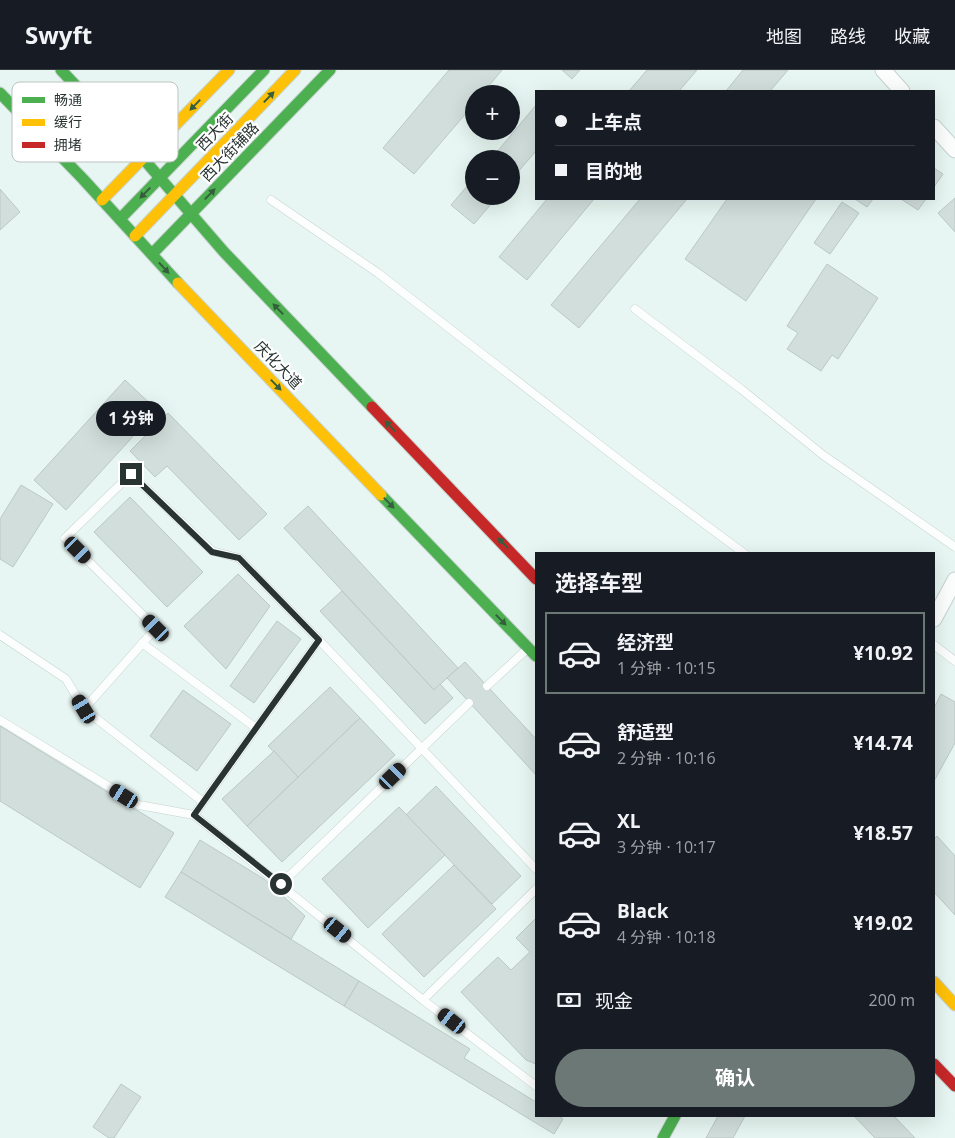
<!DOCTYPE html>
<html lang="zh">
<meta charset="utf-8">
<style>
:root{--surface:#171b24;--page:#20242c;--text:#f1f3f6;--muted:#9ea1a6;--line:#363941;--accent:#6c7875}
body{margin:0;font-family:"Open Sans","Noto Sans SC",sans-serif;background:var(--page);color:var(--text);height:100vh;display:flex;flex-direction:column;font-size:19px;white-space:nowrap}
*{box-sizing:border-box;margin:0}
p{font-size:16px;color:var(--muted)}
.icon{flex:none;width:28px;height:28px;fill:none;stroke:currentColor;stroke-width:2;stroke-linecap:round;stroke-linejoin:round}
.map{position:relative;flex:1;overflow:hidden}
.drawer{position:absolute;left:535px;top:482px;width:400px;height:565px;display:flex;flex-direction:column;background:var(--surface);border-radius:0px;box-shadow:0 5px 20px #0002}
.drawer>*{flex:none}
.guide{position:absolute;left:535px;top:20px;width:400px;height:110px;border-radius:0px;box-shadow:0 5px 20px #0002;display:grid;align-content:center;height:110px;padding:0 20px;background:var(--surface)}
.fabs{position:absolute;left:465px;top:15px;display:grid;gap:10px}
.fabs a{display:grid;place-items:center;width:55px;height:55px;border-radius:50%;background:var(--surface);box-shadow:0 5px 20px #0002;font-size:25px}
.end{position:absolute;width:22px;height:22px;margin:-11px;border:6px solid #293432;background:#fff;box-shadow:0 0 0 2px #fff}
.from{border-radius:50%}
.bubble{position:absolute;height:35px;border-radius:18px;background:var(--surface);box-shadow:0 5px 20px #0002;font-size:16px;font-weight:700;line-height:35px;text-align:center}
.car{position:absolute;width:15px;height:30px;margin:-15px -8px;border-radius:6px;box-shadow:0 0 4px 1px #0007;background:linear-gradient(#222 24%,#8ab4d8 0 40%,#222 0 76%,#8ab4d8 0 86%,#222 0)}
.guide b{display:flex;align-items:center;gap:18px;height:48px;font-size:19px}
.guide b+b{border-top:1px solid var(--line)}
.guide i{width:12px;height:12px;background:var(--text)}
ul{padding:0;list-style:none}
li{display:flex;align-items:center;gap:15px;height:82px;margin:0 10px 8px;padding:0 10px;border:2px solid transparent;border-radius:0px}
li div{flex:1}
li b{display:block;font-size:19px}
li em{font-style:normal;font-weight:700}
li.current{border-color:var(--accent)}
li>.icon{width:45px;height:45px;stroke-width:1.5}
h2{padding:0 20px;font-size:22px;line-height:60px}
.pay{display:flex;align-items:center;gap:12px;height:55px;padding:0 20px;font-size:19px}
.pay p{margin-inline-start:auto}
.action{display:flex;gap:10px;margin-top:auto;padding:10px 20px}
.action a{flex:1;height:58px;border-radius:30px;background:var(--accent);color:#fff;font-size:20px;font-weight:700;line-height:58px;text-align:center}
header{display:flex;align-items:center;gap:30px;box-sizing:border-box;height:70px;padding:0 25px;background:var(--surface);border-bottom:1px solid var(--line)}
header strong{font-size:24px}
nav{display:flex;gap:28px;margin-inline-start:auto;font-size:18px}
.map>svg:first-child{display:block}
.building{fill:#d1dedb;stroke:#bcc8c5}
.lines{fill:none;stroke-linecap:round;stroke-linejoin:round}
.lane-casing{stroke:#c7d3d0;stroke-width:9}
.street-casing{stroke:#c7d3d0;stroke-width:17}
.fast-casing{stroke:#c7d3d0;stroke-width:13}
.slow-casing{stroke:#c7d3d0;stroke-width:13}
.jam-casing{stroke:#c7d3d0;stroke-width:13}
.lane{stroke:#fbfefd;stroke-width:8}
.street{stroke:#fbfefd;stroke-width:15}
.fast{stroke:#4caf50;stroke-width:11}
.slow{stroke:#ffc107;stroke-width:11}
.jam{stroke:#c62828;stroke-width:11}
.oneway{fill:#355f3c}
.route{stroke:#293432;stroke-width:6}
.labels{text-anchor:middle;stroke-width:4.5;stroke-linejoin:round;paint-order:stroke}
.street-label{font-size:15px;fill:#293432;stroke:#fff}
.key{fill:#fff;stroke:#bfc2c2;stroke-width:1}
.key-label{font-size:14px;fill:#293432}
</style>
<header>
<strong>Swyft</strong>
<nav><a>地图</a><a>路线</a><a>收藏</a></nav>
</header>
<div class="map">
<svg width="955" height="1068" viewBox="0 0 955 1068">
<rect width="100%" height="100%" fill="#e7f6f2"/>
<!-- building -->
<g class="building">
<path d="M 449,0 L 502,0 L 482,24 L 474,24 L 474,34 L 414,104 L 383,78 Z"/>
<path d="M 562,0 L 580,0 L 572,9 Z"/>
<path d="M 647,0 L 697,0 L 679,21 L 629,21 Z"/>
<path d="M 743,0 L 788,0 L 770,21 L 726,21 Z"/>
<path d="M 536,35 L 536,81 L 511,110 L 511,89 L 491,89 Z"/>
<path d="M 934,98 L 943,104 L 934,117 Z"/>
<path d="M 474,108 L 474,126 L 498,126 L 474,154 L 451,135 Z"/>
<path d="M 0,119 L 20,142 L 0,160 Z"/>
<path d="M 955,128 L 955,162 L 938,143 Z"/>
<path d="M 547,129 L 594,129 L 527,210 L 499,187 Z"/>
<path d="M 640,129 L 687,129 L 579,258 L 551,235 Z"/>
<path d="M 727,129 L 816,129 L 746,231 L 685,189 Z"/>
<path d="M 855,129 L 873,129 L 867,137 Z"/>
<path d="M 901,129 L 926,129 L 918,140 Z"/>
<path d="M 842,132 L 859,143 L 830,184 L 814,173 Z"/>
<path d="M 827,194 L 878,228 L 838,289 L 832,285 L 821,301 L 787,279 L 798,263 L 787,256 Z"/>
<path d="M 125,310 L 157,340 L 66,440 L 34,410 Z"/>
<path d="M 168,343 L 267,444 L 239,470 L 167,396 L 155,407 L 130,381 Z"/>
<path d="M 21,415 L 53,434 L 13,497 L 0,489 L 0,449 Z"/>
<path d="M 130,427 L 203,502 L 167,537 L 94,462 Z"/>
<path d="M 308,436 L 458,598 L 434,620 L 284,458 Z"/>
<path d="M 238,504 L 270,536 L 226,599 L 184,556 Z"/>
<path d="M 342,521 L 434,620 L 440,614 L 453,628 L 425,654 L 320,541 Z"/>
<path d="M 277,551 L 301,569 L 254,633 L 230,616 Z"/>
<path d="M 465,592 L 536,669 L 536,705 L 447,608 Z"/>
<path d="M 330,617 L 360,648 L 298,707 L 268,676 Z"/>
<path d="M 183,620 L 231,654 L 197,701 L 150,666 Z"/>
<path d="M 941,624 L 955,632 L 955,673 L 934,711 L 934,638 Z"/>
<path d="M 360,648 L 395,685 L 282,792 L 247,756 Z"/>
<path d="M 0,656 L 174,763 L 140,818 L 0,731 Z"/>
<path d="M 274,681 L 298,707 L 247,756 L 222,729 Z"/>
<path d="M 436,716 L 521,806 L 492,834 L 406,745 Z"/>
<path d="M 399,737 L 445,785 L 368,858 L 322,809 Z"/>
<path d="M 937,766 L 955,786 L 955,845 L 934,822 L 934,769 Z"/>
<path d="M 200,770 L 264,809 L 305,846 L 291,869 L 181,802 Z"/>
<path d="M 454,795 L 496,839 L 424,907 L 382,864 Z"/>
<path d="M 181,802 L 359,911 L 344,936 L 165,827 Z"/>
<path d="M 536,848 L 536,994 L 526,990 L 461,922 L 498,887 L 511,900 L 530,882 L 516,868 Z"/>
<path d="M 359,911 L 470,979 L 464,988 L 536,1032 L 536,1046 L 559,1046 L 563,1049 L 554,1064 L 344,936 Z"/>
<path d="M 121,1014 L 141,1027 L 114,1068 L 109,1068 L 93,1057 Z"/>
<path d="M 718,1046 L 745,1046 L 733,1068 L 706,1068 Z"/>
<path d="M 854,1046 L 894,1046 L 915,1068 L 875,1068 Z"/>
</g>
<g class="lines">
<!-- lane casing -->
<g class="lane-casing">
<g id="lane">
<path d="M 271,130 L 378,203 L 636,403 L 745,484"/>
<path d="M 635,239 L 741,319 L 823,385 L 955,477"/>
<path d="M 0,565 L 66,609 L 84,639 L 203,732"/>
<path d="M 142,573 L 256,658"/>
<path d="M 934,575 L 955,591"/>
<path d="M 487,616 L 525,581"/>
<path d="M 84,639 L 156,558 L 65,468 L 131,404 L 212,481 L 239,488 L 319,570"/>
<path d="M 0,650 L 139,735 L 194,745 L 423,930 L 536,1016"/>
<path d="M 194,745 L 319,570 L 536,799"/>
<path d="M 281,814 L 469,633"/>
<path d="M 423,930 L 536,819"/>
</g>
</g>
<!-- street casing -->
<g class="street-casing">
<g id="street">
<path d="M 883,0 L 902,21"/>
<path d="M 934,57 L 955,80"/>
<path d="M 934,549 L 955,510"/>
</g>
</g>
<!-- fast casing -->
<g class="fast-casing">
<g id="fast">
<path d="M 61,0 L 128,71 L 224,182 L 372,337"/>
<path d="M 0,23 L 83,109 L 178,213"/>
<path d="M 120,149 L 264,0"/>
<path d="M 152,184 L 330,0"/>
<path d="M 381,425 L 536,586"/>
<path d="M 663,1068 L 675,1046"/>
</g>
</g>
<!-- slow casing -->
<g class="slow-casing">
<g id="slow">
<path d="M 102,130 L 229,0"/>
<path d="M 135,166 L 295,0"/>
<path d="M 178,213 L 381,425"/>
<path d="M 934,912 L 955,935"/>
</g>
</g>
<!-- jam casing -->
<g class="jam-casing">
<g id="jam">
<path d="M 372,337 L 536,509"/>
<path d="M 934,994 L 955,1016"/>
</g>
</g>
<!-- lane -->
<use href="#lane" class="lane"/>
<!-- street -->
<use href="#street" class="street"/>
<!-- fast -->
<use href="#fast" class="fast"/>
<!-- slow -->
<use href="#slow" class="slow"/>
<!-- jam -->
<use href="#jam" class="jam"/>
</g>
<!-- one-way arrows -->
<defs><path id="oneway-solid" d="M-6-.8H1V-3.2L6.5 0L1 3.2V.8H-6Z" transform="scale(1.25)"/></defs>
<g class="oneway">
<use href="#oneway-solid" transform="translate(269 27) rotate(-46)"/>
<use href="#oneway-solid" transform="translate(195 35) rotate(134)"/>
<use href="#oneway-solid" transform="translate(145 123) rotate(134)"/>
<use href="#oneway-solid" transform="translate(210 124) rotate(-46)"/>
<use href="#oneway-solid" transform="translate(164 198) rotate(47)"/>
<use href="#oneway-solid" transform="translate(278 239) rotate(-134)"/>
<use href="#oneway-solid" transform="translate(276 315) rotate(46)"/>
<use href="#oneway-solid" transform="translate(390 356) rotate(-134)"/>
<use href="#oneway-solid" transform="translate(389 433) rotate(46)"/>
<use href="#oneway-solid" transform="translate(503 473) rotate(-134)"/>
<use href="#oneway-solid" transform="translate(501 550) rotate(46)"/>
</g>
<g class="lines">
<!-- route -->
<path class="route" d="M 131,404 L 212,482 L 239,488 L 319,570 L 194,745 L 281,814"/>
</g>
<g class="labels">
<!-- street labels -->
<g class="street-label">
<text transform="translate(215 62) rotate(-46)" y="5">西大街</text>
<text transform="translate(230 82) rotate(-46)" y="5">西大街辅路</text>
<text transform="translate(278 295) rotate(46)" y="5">庆化大道</text>
</g>
</g>
<!-- legend -->
<rect x="12" y="12" width="166" height="80" rx="8" class="key"/>
<rect x="22" y="27" width="23" height="6" fill="#4caf50"/>
<rect x="22" y="49" width="23" height="7" fill="#ffc107"/>
<rect x="22" y="72" width="23" height="6" fill="#c62828"/>
<g class="key-label">
<text x="54" y="35">畅通</text>
<text x="54" y="57">缓行</text>
<text x="54" y="80">拥堵</text>
</g>
</svg>
<div class="fabs">
<a>+</a>
<a>−</a>
</div>
<i class="end from" style="left:281px;top:814px"></i>
<i class="end" style="left:131px;top:404px"></i>
<div class="bubble" style="left:96px;top:331px;width:70px">1 分钟</div>
<i class="car" style="left:78px;top:480px;rotate:135deg"></i>
<i class="car" style="left:156px;top:558px;rotate:315deg"></i>
<i class="car" style="left:84px;top:639px;rotate:329deg"></i>
<i class="car" style="left:393px;top:706px;rotate:46deg"></i>
<i class="car" style="left:124px;top:726px;rotate:302deg"></i>
<i class="car" style="left:338px;top:860px;rotate:129deg"></i>
<i class="car" style="left:452px;top:951px;rotate:308deg"></i>
<div class="guide">
<b><i class="from"></i>上车点</b>
<b><i></i>目的地</b>
</div>
<section class="drawer">
<h2>选择车型</h2>
<ul>
<li class="current"><svg class="icon" aria-label="car" viewBox="0 0 24 24"><path d="M5 17H2v-5l4-1 3-4h7l3 4 3 1v5h-3M9 17h6M6 11h13"/><circle cx="7" cy="17" r="2"/><circle cx="17" cy="17" r="2"/></svg><div><b>经济型</b><p>1 分钟 · 10:15</p></div><em>¥10.92</em></li>
<li><svg class="icon" aria-label="car" viewBox="0 0 24 24"><path d="M5 17H2v-5l4-1 3-4h7l3 4 3 1v5h-3M9 17h6M6 11h13"/><circle cx="7" cy="17" r="2"/><circle cx="17" cy="17" r="2"/></svg><div><b>舒适型</b><p>2 分钟 · 10:16</p></div><em>¥14.74</em></li>
<li><svg class="icon" aria-label="car" viewBox="0 0 24 24"><path d="M5 17H2v-5l4-1 3-4h7l3 4 3 1v5h-3M9 17h6M6 11h13"/><circle cx="7" cy="17" r="2"/><circle cx="17" cy="17" r="2"/></svg><div><b>XL</b><p>3 分钟 · 10:17</p></div><em>¥18.57</em></li>
<li><svg class="icon" aria-label="car" viewBox="0 0 24 24"><path d="M5 17H2v-5l4-1 3-4h7l3 4 3 1v5h-3M9 17h6M6 11h13"/><circle cx="7" cy="17" r="2"/><circle cx="17" cy="17" r="2"/></svg><div><b>Black</b><p>4 分钟 · 10:18</p></div><em>¥19.02</em></li>
</ul>
<div class="pay"><svg class="icon" aria-label="cash" viewBox="0 0 24 24"><path d="M3 7h18v10H3z"/><circle cx="12" cy="12" r="2"/></svg>现金<p>200 m</p></div>
<div class="action"><a>确认</a></div>
</section>
</div>
